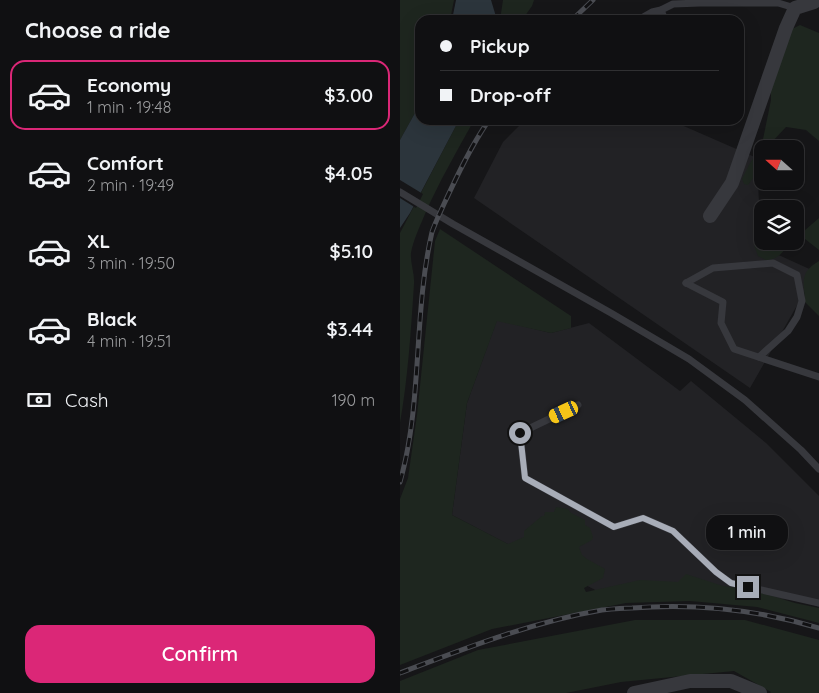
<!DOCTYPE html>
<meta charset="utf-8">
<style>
:root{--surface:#101012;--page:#19191b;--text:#f1f3f6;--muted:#9c9d9f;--line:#303032;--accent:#db2777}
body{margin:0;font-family:Quicksand,sans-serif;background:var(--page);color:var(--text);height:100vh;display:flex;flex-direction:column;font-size:19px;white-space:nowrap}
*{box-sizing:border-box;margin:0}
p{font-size:16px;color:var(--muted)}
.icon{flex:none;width:28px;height:28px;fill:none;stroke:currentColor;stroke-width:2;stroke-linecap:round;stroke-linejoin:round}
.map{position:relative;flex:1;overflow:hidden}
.drawer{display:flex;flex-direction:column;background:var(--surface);width:400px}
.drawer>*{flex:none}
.guide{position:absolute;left:15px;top:15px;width:329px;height:110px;border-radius:15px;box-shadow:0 5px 20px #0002,0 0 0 1px var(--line);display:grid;align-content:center;height:110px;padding:0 25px;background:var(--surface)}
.needle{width:32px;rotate:291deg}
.tools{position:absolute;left:354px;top:140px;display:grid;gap:10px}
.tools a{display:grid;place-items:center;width:50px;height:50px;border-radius:10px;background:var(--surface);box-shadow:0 5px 20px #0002,0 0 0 1px var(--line);font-size:25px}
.end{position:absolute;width:22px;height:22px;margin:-11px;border:6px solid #a8adb8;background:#111;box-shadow:0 0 0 2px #111}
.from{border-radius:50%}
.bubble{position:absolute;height:35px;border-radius:15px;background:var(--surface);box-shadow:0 5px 20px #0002,0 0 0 1px var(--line);font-size:16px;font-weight:600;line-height:35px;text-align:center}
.car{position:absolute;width:15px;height:30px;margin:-15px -8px;border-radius:6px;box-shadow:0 0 4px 1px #0007;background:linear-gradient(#f5c518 24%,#345 0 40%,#f5c518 0 76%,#345 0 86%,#f5c518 0)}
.guide b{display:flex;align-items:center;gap:18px;height:48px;font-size:19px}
.guide b+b{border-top:1px solid var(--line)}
.guide i{width:12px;height:12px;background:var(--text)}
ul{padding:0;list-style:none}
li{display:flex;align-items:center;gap:15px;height:70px;margin:0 10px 8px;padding:0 15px;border:2px solid transparent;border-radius:15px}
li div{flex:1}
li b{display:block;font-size:19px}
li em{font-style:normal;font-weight:600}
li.selected{border-color:var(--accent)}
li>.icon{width:45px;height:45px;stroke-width:1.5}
h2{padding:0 25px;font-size:22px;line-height:60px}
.pay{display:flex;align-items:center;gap:12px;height:55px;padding:0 25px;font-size:19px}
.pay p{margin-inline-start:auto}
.cta{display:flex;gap:10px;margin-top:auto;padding:10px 25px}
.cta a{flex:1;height:58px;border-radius:15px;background:var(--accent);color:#fff;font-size:20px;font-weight:600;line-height:58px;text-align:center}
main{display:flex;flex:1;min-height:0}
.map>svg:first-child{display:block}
.built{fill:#222225}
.green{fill:#1e261f}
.water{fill:#2c353c}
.pier{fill:#161618}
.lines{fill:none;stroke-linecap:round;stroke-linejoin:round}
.service{stroke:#37383d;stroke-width:7}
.minor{stroke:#37383d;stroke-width:14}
.rail-casing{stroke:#4a4c52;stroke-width:5}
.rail{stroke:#111113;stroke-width:3;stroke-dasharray:9;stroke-linecap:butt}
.route{stroke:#a8adb8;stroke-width:6}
</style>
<main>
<section class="drawer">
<h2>Choose a ride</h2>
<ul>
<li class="selected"><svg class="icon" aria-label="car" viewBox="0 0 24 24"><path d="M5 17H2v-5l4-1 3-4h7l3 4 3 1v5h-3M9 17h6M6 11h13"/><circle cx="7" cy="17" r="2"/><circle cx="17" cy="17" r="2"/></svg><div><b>Economy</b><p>1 min · 19:48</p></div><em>$3.00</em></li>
<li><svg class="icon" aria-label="car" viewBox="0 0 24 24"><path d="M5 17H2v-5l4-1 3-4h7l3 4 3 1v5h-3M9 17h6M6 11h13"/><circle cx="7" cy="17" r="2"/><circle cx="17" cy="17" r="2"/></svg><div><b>Comfort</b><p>2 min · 19:49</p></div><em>$4.05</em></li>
<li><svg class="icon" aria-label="car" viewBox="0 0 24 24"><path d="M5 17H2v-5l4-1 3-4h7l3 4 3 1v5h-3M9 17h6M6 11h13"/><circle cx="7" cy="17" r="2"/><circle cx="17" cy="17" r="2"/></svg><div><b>XL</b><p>3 min · 19:50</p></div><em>$5.10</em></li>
<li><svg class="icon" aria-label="car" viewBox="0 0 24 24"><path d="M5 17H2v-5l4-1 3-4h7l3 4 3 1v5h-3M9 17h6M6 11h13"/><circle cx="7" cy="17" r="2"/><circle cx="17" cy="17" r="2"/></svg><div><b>Black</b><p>4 min · 19:51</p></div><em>$3.44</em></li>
</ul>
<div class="pay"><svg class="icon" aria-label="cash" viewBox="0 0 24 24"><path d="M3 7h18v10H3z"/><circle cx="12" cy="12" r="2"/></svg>Cash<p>190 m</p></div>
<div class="cta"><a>Confirm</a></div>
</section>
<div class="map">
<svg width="419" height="693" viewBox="0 0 419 693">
<rect width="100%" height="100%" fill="#161618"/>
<!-- built -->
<g class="built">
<path d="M 125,120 L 270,120 L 357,158 L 361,247 L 416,272 L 350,388 L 74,198 L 103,142 Z"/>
<path d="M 97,320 L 151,333 L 189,323 L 280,391 L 291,381 L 366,443 L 419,496 L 419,607 L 400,600 L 201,593 L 52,515 L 67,403 Z"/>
</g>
<!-- green -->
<g class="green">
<path d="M 0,0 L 54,0 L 50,20 L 20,20 L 20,104 L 0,140 Z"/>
<path d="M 103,0 L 134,0 L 132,6 L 122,20 L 100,20 Z"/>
<path d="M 400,25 L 419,33 L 419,141 L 406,130 L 386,127 L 371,143 L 369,149 L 362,149 L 362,166 L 348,185 L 344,184 L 342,179 L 349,165 L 362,144 L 371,100 L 371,87 L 392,29 Z"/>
<path d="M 59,120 L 74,120 C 57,151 39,182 25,214 C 20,226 13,241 11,253 C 10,263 15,274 14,284 C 11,330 8,378 0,423 L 0,233 Z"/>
<path d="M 362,214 L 362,241 L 389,241 C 386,250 377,261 366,260 C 363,259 361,257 358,256 L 354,245 L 357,221 Z"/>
<path d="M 419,218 L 419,250 L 405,239 L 395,240 L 395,234 L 404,231 Z"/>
<path d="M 40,229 L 171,316 L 171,328 L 151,333 L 97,321 L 67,403 L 52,515 L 108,544 L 124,537 L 124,531 L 142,516 L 144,516 L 145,512 L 154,512 L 156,507 L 168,509 L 171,513 L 185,520 L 185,525 L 190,528 L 193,537 L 192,540 L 179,547 L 182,555 L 187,559 L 205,569 L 203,578 L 184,588 L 186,592 L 240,580 L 278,582 L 286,574 L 323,586 L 352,590 L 395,603 L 419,608 L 419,623 L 357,607 L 290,601 L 226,603 L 92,629 L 0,665 L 0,499 L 8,478 L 17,415 L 35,241 Z"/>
<path d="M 419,261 L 419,316 L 405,302 C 404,281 399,273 419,261 Z"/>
<path d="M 235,620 L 345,620 L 419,640 L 419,693 L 370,693 L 371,692 L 334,671 L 221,682 L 166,693 L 0,693 L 0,681 L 78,650 Z"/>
</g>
<!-- water -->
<g class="water">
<path d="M 56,0 L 91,0 L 97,20 L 52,20 Z"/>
<path d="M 20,104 L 20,120 L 59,120 L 10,213 L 0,228 L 0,140 Z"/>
</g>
<!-- pier -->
<path class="pier" d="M 0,180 L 23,194 L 16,208 L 0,198 Z"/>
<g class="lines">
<!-- service -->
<g class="service">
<path d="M 261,10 L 265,20"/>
<path d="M 238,20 L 252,12 L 261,10 L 273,4 L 300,3 L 378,3 L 395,8"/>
<path d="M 0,192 L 53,224 L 211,313 L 289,359 L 345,400 L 401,450 L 419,469"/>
<path d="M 286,283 L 313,268 L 373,263 L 397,275 L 402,301 L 397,317 L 388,331 L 359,357"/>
<path d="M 286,283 L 323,302 L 321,323 L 334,349 L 419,377"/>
<path d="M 178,405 L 120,433 L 125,478 L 214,527 L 243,518 L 273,531 L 316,572 L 331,583 L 419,603"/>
</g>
<!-- minor -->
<g class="minor">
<path d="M 310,216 L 332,183 L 386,28 L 395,8 L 414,2"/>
<path d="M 234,693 L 290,681 L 331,681 L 360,693"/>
</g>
<!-- rail casing -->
<g class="rail-casing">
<g id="rail">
<path d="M 172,20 L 193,0"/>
<path d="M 0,482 C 23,401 13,314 32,232 C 35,223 40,213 44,204 C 57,176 71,146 89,120"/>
<path d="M 0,673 C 66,648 132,622 202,610 C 212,609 222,608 232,608 C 295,603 359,610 419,628"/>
</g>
</g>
<!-- rail -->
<use href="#rail" class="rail"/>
</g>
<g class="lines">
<!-- route -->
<path class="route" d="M 120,433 L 125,478 L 214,527 L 243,518 L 273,531 L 316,572 L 331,583 L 348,587"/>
</g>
</svg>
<div class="tools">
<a><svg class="needle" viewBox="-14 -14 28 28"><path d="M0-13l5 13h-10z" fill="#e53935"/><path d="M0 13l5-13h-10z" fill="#9c9d9f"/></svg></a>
<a><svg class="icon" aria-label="layers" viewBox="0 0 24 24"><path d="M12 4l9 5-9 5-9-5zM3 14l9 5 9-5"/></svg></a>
</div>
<i class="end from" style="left:120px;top:433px"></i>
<i class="end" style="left:348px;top:587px"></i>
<div class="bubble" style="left:306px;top:515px;width:82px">1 min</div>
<i class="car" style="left:164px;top:412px;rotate:245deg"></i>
<div class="guide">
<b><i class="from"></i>Pickup</b>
<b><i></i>Drop-off</b>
</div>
</div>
</main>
